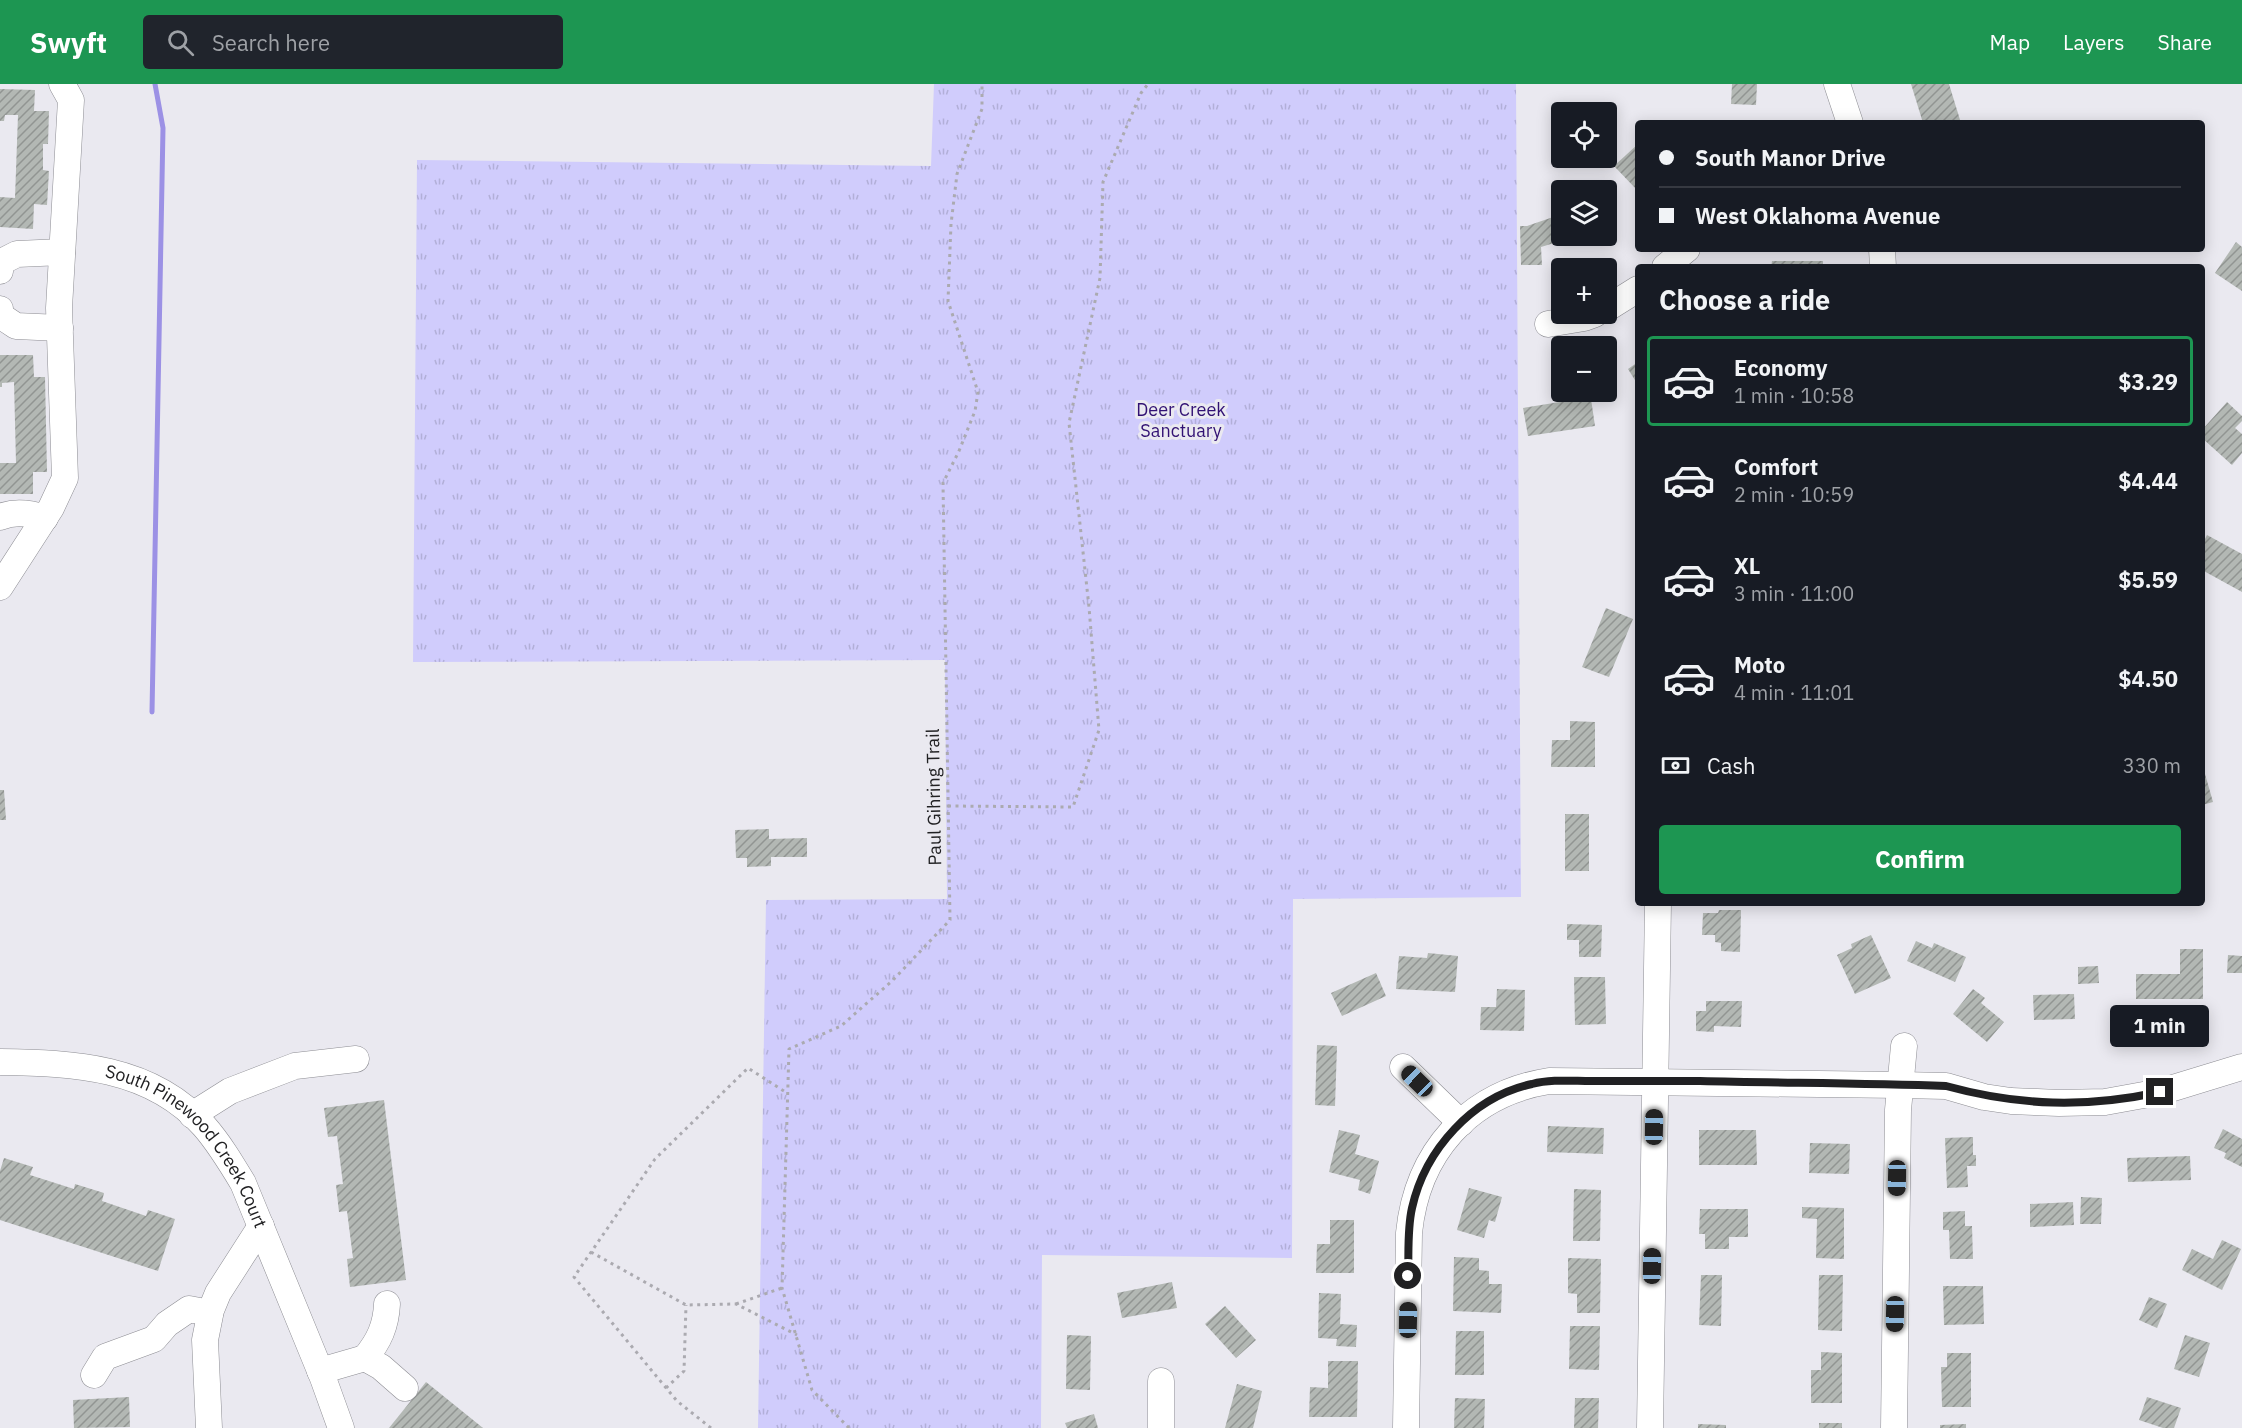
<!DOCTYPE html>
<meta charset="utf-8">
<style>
:root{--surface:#171b24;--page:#20242c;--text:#f1f3f6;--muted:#9ea1a6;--line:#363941;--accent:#1d9652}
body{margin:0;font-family:"IBM Plex Sans",sans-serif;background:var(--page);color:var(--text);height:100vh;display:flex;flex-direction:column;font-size:22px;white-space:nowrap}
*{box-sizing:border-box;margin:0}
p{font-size:20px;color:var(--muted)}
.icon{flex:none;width:33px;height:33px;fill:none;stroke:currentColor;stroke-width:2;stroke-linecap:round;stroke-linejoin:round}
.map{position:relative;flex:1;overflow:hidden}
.sheet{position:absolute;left:1635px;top:180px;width:570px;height:642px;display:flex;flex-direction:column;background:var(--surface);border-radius:6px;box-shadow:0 3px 15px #0003}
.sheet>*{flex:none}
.top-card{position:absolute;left:1635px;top:36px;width:570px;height:132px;border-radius:6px;box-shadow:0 3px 15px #0003;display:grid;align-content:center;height:132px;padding:0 24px;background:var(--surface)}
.controls{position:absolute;left:1551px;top:18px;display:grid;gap:12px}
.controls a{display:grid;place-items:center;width:66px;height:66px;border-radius:6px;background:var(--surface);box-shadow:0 3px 15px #0003;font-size:30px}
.end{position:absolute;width:27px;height:27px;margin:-14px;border:8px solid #212123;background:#fff;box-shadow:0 0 0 3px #fff}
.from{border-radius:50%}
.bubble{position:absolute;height:42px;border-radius:6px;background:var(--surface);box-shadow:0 3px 15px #0003;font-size:20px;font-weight:700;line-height:42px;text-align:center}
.car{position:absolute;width:18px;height:36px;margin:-18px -9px;border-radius:8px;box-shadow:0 0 4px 2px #0007;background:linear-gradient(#222 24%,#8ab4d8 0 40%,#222 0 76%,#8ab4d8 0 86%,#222 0)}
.top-card b{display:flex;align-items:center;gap:21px;height:57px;font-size:22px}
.top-card b+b{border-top:2px solid var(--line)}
.top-card i{width:15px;height:15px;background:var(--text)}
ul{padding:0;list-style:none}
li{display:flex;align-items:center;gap:18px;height:90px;margin:0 12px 9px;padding:0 12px;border:3px solid transparent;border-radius:6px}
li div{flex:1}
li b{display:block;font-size:22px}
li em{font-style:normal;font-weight:700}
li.on{border-color:var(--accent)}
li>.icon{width:54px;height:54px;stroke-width:1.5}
h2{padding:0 24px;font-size:27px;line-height:72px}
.pay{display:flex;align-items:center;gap:15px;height:66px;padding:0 24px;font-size:22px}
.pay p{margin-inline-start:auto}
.action{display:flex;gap:12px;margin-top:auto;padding:12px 24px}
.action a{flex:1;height:69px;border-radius:6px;background:var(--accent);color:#fff;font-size:24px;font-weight:700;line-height:69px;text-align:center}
header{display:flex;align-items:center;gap:36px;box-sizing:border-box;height:84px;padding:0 30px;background:var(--accent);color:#fff}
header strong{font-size:28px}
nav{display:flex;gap:33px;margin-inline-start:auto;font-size:21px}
.search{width:420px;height:54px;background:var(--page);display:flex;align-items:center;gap:15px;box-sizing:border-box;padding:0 21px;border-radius:6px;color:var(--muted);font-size:22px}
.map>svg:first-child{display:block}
.grass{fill:url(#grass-tufts)}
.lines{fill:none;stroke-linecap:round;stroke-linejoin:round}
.stream{stroke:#9c91e5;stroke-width:5}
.building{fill:url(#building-hatch)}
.minor-casing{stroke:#8d8d93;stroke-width:27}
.path{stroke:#abaab0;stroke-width:3;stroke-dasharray:3 4.5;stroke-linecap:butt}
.minor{stroke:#fff;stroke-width:26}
.route{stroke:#212123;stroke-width:8}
.labels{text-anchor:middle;stroke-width:6;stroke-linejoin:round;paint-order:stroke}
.park-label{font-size:18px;fill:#311173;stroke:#eae9f0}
.street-label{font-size:18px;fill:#212123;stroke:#eae9f0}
</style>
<header>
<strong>Swyft</strong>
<div class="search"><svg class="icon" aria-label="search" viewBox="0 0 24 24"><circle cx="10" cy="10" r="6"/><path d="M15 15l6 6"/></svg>Search here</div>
<nav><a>Map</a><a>Layers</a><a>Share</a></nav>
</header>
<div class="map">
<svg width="2242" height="1344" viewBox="0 0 2242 1344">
<defs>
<pattern id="grass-tufts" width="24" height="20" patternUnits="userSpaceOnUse" patternTransform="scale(1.5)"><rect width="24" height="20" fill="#d0ccfc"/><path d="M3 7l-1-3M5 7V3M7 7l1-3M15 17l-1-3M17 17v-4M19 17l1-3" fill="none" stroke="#b2afd8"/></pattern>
<pattern id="building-hatch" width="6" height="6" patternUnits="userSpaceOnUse" patternTransform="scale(1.5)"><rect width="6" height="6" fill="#b3b8b4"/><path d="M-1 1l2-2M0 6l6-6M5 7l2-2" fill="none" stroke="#919592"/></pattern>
</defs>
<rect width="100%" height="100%" fill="#eae9f0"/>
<!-- grass -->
<path class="grass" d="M 934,0 L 1516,0 L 1521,813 L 1293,815 L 1292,1174 L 1042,1171 L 1041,1344 L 758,1344 L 766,816 L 947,815 L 945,576 L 413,578 L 417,76 L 931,82 Z"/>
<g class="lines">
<!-- stream -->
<path class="stream" d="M 152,628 L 163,44 L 155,0"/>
</g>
<!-- building -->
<g class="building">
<path d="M 1732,0 L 1757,0 L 1756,21 L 1731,20 Z"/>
<path d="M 1911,0 L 1949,0 L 1961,39 L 1923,39 Z"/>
<path d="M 0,5 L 35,6 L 34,27 L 49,27 L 48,60 L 43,60 L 43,86 L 49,87 L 47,121 L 34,120 L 33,145 L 0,143 L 0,113 L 15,114 L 18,31 L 5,31 L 4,37 L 0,37 Z"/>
<path d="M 1638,60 L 1638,107 L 1614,82 Z"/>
<path d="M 1562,130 L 1562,152 L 1577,152 L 1541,163 L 1542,181 L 1521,181 L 1520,142 L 1527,142 Z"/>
<path d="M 2236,158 L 2242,163 L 2242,207 L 2215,189 Z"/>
<path d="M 1772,177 L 1823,177 L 1823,183 L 1771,183 Z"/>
<path d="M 0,271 L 33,271 L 34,293 L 45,293 L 47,388 L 33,388 L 33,410 L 0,410 L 0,379 L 16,379 L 14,298 L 2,299 L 2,303 L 0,303 Z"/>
<path d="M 1638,278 L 1638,301 L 1628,285 Z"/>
<path d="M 1573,308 L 1590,308 L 1595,342 L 1528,352 L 1523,324 L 1566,317 L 1565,309 Z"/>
<path d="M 2227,318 L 2242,332 L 2242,337 L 2235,344 L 2242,350 L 2242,369 L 2232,381 L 2202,354 L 2202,346 Z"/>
<path d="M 2207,451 L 2242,470 L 2242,508 L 2202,486 L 2202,461 Z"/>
<path d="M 1606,524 L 1633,535 L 1609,593 L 1582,583 Z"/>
<path d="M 1570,637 L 1595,638 L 1595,683 L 1551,683 L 1552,656 L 1570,656 Z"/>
<path d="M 2205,690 L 2213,718 L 2202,721 L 2202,691 Z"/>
<path d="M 0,706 L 4,706 L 6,736 L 0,736 Z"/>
<rect x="1565" y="730" width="24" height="57"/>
<path d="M 769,745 L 769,755 L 807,754 L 807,773 L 771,773 L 771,782 L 747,783 L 747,774 L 736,774 L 735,746 Z"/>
<path d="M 1719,826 L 1741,826 L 1740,868 L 1721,867 L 1721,859 L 1715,858 L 1715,851 L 1702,851 L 1703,829 L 1718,829 Z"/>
<path d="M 1567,840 L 1602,841 L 1601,873 L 1579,873 L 1579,856 L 1567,856 Z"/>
<path d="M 1871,851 L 1891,894 L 1855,910 L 1837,871 L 1852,864 L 1851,860 Z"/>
<path d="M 1916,857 L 1932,864 L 1934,859 L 1966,873 L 1955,898 L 1907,877 Z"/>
<path d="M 2180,865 L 2203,865 L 2203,915 L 2136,915 L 2136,890 L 2180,890 Z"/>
<path d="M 1428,869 L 1458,872 L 1455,908 L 1396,905 L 1399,872 L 1427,874 Z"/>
<path d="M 2228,871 L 2242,872 L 2242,889 L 2227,889 Z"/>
<path d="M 2098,882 L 2099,899 L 2078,900 L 2078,883 Z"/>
<path d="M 1376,889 L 1386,912 L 1342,932 L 1331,909 Z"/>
<path d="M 1574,893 L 1605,893 L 1606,940 L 1575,941 Z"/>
<path d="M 1497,905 L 1525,906 L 1524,947 L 1480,946 L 1481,923 L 1496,923 Z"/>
<path d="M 1973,905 L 1985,914 L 1981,919 L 2004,938 L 1987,958 L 1953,930 Z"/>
<path d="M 2074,910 L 2075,935 L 2034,936 L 2033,911 Z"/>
<path d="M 1706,917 L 1742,917 L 1741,943 L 1714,942 L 1714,948 L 1696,947 L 1696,927 L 1706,927 Z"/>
<path d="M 1317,961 L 1337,962 L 1335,1022 L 1315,1021 Z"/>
<path d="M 384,1016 L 406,1196 L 350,1203 L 347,1175 L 353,1174 L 347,1127 L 339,1128 L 336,1101 L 343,1100 L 337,1052 L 328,1053 L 324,1024 Z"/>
<path d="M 1548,1042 L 1604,1044 L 1603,1070 L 1547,1068 Z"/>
<path d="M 2223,1045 L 2242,1055 L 2242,1083 L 2224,1074 L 2226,1069 L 2214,1064 Z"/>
<path d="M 1339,1046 L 1360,1051 L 1355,1070 L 1379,1077 L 1370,1110 L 1358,1106 L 1360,1096 L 1329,1088 Z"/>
<path d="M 1699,1046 L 1756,1046 L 1757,1081 L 1699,1081 Z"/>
<path d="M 1973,1053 L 1973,1071 L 1976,1071 L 1976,1082 L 1967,1082 L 1968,1103 L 1947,1104 L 1945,1054 Z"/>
<path d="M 1810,1059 L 1850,1060 L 1849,1090 L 1809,1089 Z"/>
<path d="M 2190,1072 L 2191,1096 L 2128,1098 L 2127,1074 Z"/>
<path d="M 4,1074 L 33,1083 L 30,1091 L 74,1105 L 75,1100 L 104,1109 L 102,1117 L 146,1132 L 148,1126 L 175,1135 L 158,1187 L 0,1136 L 0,1087 Z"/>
<path d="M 1469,1104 L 1502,1113 L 1495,1138 L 1489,1136 L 1484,1154 L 1457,1146 Z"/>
<path d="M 1574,1105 L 1601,1106 L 1600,1157 L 1573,1157 Z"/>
<path d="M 2081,1113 L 2102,1114 L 2101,1140 L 2080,1140 Z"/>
<path d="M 2073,1118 L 2074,1141 L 2030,1143 L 2030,1120 Z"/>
<path d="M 1802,1123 L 1844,1124 L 1844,1175 L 1816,1174 L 1817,1135 L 1802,1134 Z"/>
<path d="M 1700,1125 L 1748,1125 L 1748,1153 L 1729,1153 L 1729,1165 L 1705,1165 L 1705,1150 L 1699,1150 Z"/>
<path d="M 1965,1127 L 1965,1142 L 1972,1142 L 1973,1175 L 1950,1175 L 1949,1146 L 1943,1146 L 1943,1128 Z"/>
<path d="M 1330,1136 L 1354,1136 L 1354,1189 L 1316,1189 L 1317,1160 L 1330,1160 Z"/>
<path d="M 2222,1156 L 2241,1165 L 2222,1206 L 2182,1186 L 2192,1165 L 2213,1175 Z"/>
<path d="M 1454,1173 L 1479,1174 L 1479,1186 L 1489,1187 L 1489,1200 L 1502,1200 L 1501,1229 L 1453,1227 Z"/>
<path d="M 1568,1174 L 1601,1175 L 1600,1229 L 1577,1229 L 1577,1210 L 1568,1209 Z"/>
<path d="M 1701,1191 L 1722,1191 L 1721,1242 L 1699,1241 Z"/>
<path d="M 1819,1191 L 1843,1191 L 1842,1247 L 1818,1246 Z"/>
<path d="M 1172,1198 L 1177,1224 L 1122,1234 L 1117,1209 Z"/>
<path d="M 1943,1202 L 1983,1202 L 1984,1240 L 1944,1241 Z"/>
<path d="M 1319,1209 L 1341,1210 L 1340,1240 L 1357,1241 L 1356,1263 L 1336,1262 L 1337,1255 L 1318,1254 Z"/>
<path d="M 2149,1213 L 2167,1220 L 2157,1244 L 2139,1236 Z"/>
<path d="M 1225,1222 L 1256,1256 L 1236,1274 L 1205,1240 Z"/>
<path d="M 1570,1242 L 1600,1242 L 1599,1286 L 1569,1285 Z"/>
<path d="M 1456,1247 L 1484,1247 L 1484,1291 L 1455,1291 Z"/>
<path d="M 1067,1251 L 1091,1252 L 1090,1306 L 1066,1305 Z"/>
<path d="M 2185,1251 L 2210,1259 L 2199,1293 L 2174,1285 Z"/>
<path d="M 1821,1268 L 1842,1269 L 1842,1319 L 1811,1319 L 1811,1286 L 1821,1286 Z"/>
<path d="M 1947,1269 L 1971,1269 L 1971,1323 L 1942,1323 L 1941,1283 L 1947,1283 Z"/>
<path d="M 1328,1277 L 1358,1277 L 1357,1333 L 1309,1333 L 1310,1303 L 1328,1304 Z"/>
<path d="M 426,1298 L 483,1344 L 389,1344 Z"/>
<path d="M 1237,1300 L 1262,1307 L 1253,1344 L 1225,1344 Z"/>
<path d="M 129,1313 L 130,1343 L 74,1344 L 73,1316 Z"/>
<path d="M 2147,1313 L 2181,1324 L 2174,1344 L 2163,1344 L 2139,1336 Z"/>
<path d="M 1455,1314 L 1485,1315 L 1484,1344 L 1454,1344 Z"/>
<path d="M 1575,1314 L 1599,1314 L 1598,1344 L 1574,1344 Z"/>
<path d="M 1094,1330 L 1098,1344 L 1067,1344 L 1065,1339 Z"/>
<rect x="1819" y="1339" width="23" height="5"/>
<path d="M 1698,1340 L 1726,1341 L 1726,1344 L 1698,1344 Z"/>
<path d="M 1966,1340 L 1966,1344 L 1940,1344 L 1940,1341 Z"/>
</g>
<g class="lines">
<!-- minor casing -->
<g class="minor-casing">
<g id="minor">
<path d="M 1837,0 L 1850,39"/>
<path d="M 1882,165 L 1883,183"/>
<path d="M 1665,183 L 1687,165"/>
<path d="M 0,187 L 1,178 L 17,170 L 62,168"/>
<path d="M 0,225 L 1,232 L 16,242 L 60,244"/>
<path d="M 1606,225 L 1638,205"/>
<path d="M 1548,240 L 1584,234 L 1595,230"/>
<path d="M 0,433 C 14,427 30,429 45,434"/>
<path d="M 0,503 L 51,424 L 65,394 L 59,224 L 71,16 L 62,0"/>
<path id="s1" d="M 0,978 C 73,979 151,982 204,1042 C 219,1059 231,1079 243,1099 L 323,1294 L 341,1344"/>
<path d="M 1403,983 L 1461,1039"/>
<path d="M 192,1031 L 230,1007 L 295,982 L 356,975"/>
<path d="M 365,1274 C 379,1257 386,1242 387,1220"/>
<path d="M 320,1287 L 365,1274 L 381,1283 L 405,1304"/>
<path d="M 94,1291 L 105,1273 L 154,1255 L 167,1240 L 189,1225 L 210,1229"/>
<path d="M 1161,1297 L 1161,1344"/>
<path d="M 209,1344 L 205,1256 L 211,1226 L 218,1209 L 261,1142"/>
<path d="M 1406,1344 L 1409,1149 C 1417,1069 1468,1010 1549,997 L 1901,1001 L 1946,1002 L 1984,1013 L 2011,1017 L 2059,1019 L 2105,1018 L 2160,1008 L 2242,983"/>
<path d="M 1650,1344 L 1658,819"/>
<path d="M 1894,1344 L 1898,1026 L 1904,962"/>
</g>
</g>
<!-- path -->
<g class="path">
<path d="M 948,722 L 1073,723 L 1099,646 L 1089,523 L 1069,339 L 1100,194 L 1103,98 L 1141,9 L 1148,0"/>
<path d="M 591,1168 L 686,1221 L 736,1220 L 797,1251"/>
<path d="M 736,1220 L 782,1204"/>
<path d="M 666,1304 L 684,1287 L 686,1221"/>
<path d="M 711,1344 L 677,1317 L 574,1193 L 655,1075 L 748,984 L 787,1009"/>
<path d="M 849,1344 L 812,1306 L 782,1204 L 789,965 L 841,942 L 892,897 L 950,836 L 943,399 L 959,367 L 975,327 L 978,308 L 948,217 L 951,140 L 957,90 L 982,25 L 982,0"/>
</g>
<!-- minor -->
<use href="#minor" class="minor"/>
</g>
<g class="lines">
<!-- route -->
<path class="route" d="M 1408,1192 C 1409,1170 1407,1146 1412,1124 C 1425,1066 1472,1013 1532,1000 C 1551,995 1571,997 1591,997 C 1627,997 1664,997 1700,997 C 1782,999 1864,999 1946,1002 C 2019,1022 2086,1024 2160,1008"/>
</g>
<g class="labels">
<!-- park labels -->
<g class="park-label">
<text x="1181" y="332">Deer Creek<tspan x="1181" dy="21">Sanctuary</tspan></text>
</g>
<!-- street labels -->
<g class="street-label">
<text transform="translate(934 713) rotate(-91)" y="6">Paul Gihring Trail</text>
<text dy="6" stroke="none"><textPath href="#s1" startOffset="222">South Pinewood Creek Court</textPath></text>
</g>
</g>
</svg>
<div class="controls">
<a><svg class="icon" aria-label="locate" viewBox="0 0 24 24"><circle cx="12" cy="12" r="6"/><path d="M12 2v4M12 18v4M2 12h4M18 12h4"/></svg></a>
<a><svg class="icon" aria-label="layers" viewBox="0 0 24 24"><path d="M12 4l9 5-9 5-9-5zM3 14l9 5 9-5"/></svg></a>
<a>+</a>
<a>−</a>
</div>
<i class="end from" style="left:1408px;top:1192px"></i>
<i class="end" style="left:2160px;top:1008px"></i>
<div class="bubble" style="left:2110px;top:921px;width:99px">1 min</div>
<i class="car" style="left:1417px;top:997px;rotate:314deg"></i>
<i class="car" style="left:1654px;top:1043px;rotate:1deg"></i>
<i class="car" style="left:1897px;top:1094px;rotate:181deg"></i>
<i class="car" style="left:1652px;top:1182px;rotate:1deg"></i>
<i class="car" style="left:1895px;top:1230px;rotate:181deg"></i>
<i class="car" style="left:1408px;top:1236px;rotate:1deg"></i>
<div class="top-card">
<b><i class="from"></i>South Manor Drive</b>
<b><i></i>West Oklahoma Avenue</b>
</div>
<section class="sheet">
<h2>Choose a ride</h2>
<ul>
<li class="on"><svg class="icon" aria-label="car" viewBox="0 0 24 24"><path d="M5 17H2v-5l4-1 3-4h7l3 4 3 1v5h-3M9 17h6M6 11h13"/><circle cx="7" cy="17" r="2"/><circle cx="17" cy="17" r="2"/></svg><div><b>Economy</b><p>1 min · 10:58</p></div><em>$3.29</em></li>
<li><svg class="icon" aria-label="car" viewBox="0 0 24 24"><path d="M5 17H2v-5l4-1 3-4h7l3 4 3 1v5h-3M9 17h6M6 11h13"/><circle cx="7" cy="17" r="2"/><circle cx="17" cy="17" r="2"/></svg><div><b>Comfort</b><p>2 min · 10:59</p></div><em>$4.44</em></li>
<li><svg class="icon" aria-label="car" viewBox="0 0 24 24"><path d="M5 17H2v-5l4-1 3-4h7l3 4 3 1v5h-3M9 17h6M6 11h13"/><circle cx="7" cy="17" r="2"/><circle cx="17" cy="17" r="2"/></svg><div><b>XL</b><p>3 min · 11:00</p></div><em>$5.59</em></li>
<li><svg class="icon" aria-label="car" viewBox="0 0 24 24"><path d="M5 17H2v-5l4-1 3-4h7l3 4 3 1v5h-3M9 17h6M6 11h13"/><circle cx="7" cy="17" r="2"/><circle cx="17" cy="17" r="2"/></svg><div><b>Moto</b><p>4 min · 11:01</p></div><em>$4.50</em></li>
</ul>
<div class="pay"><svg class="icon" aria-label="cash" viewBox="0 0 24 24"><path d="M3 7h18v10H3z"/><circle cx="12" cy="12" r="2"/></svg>Cash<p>330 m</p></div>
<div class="action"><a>Confirm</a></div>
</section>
</div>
